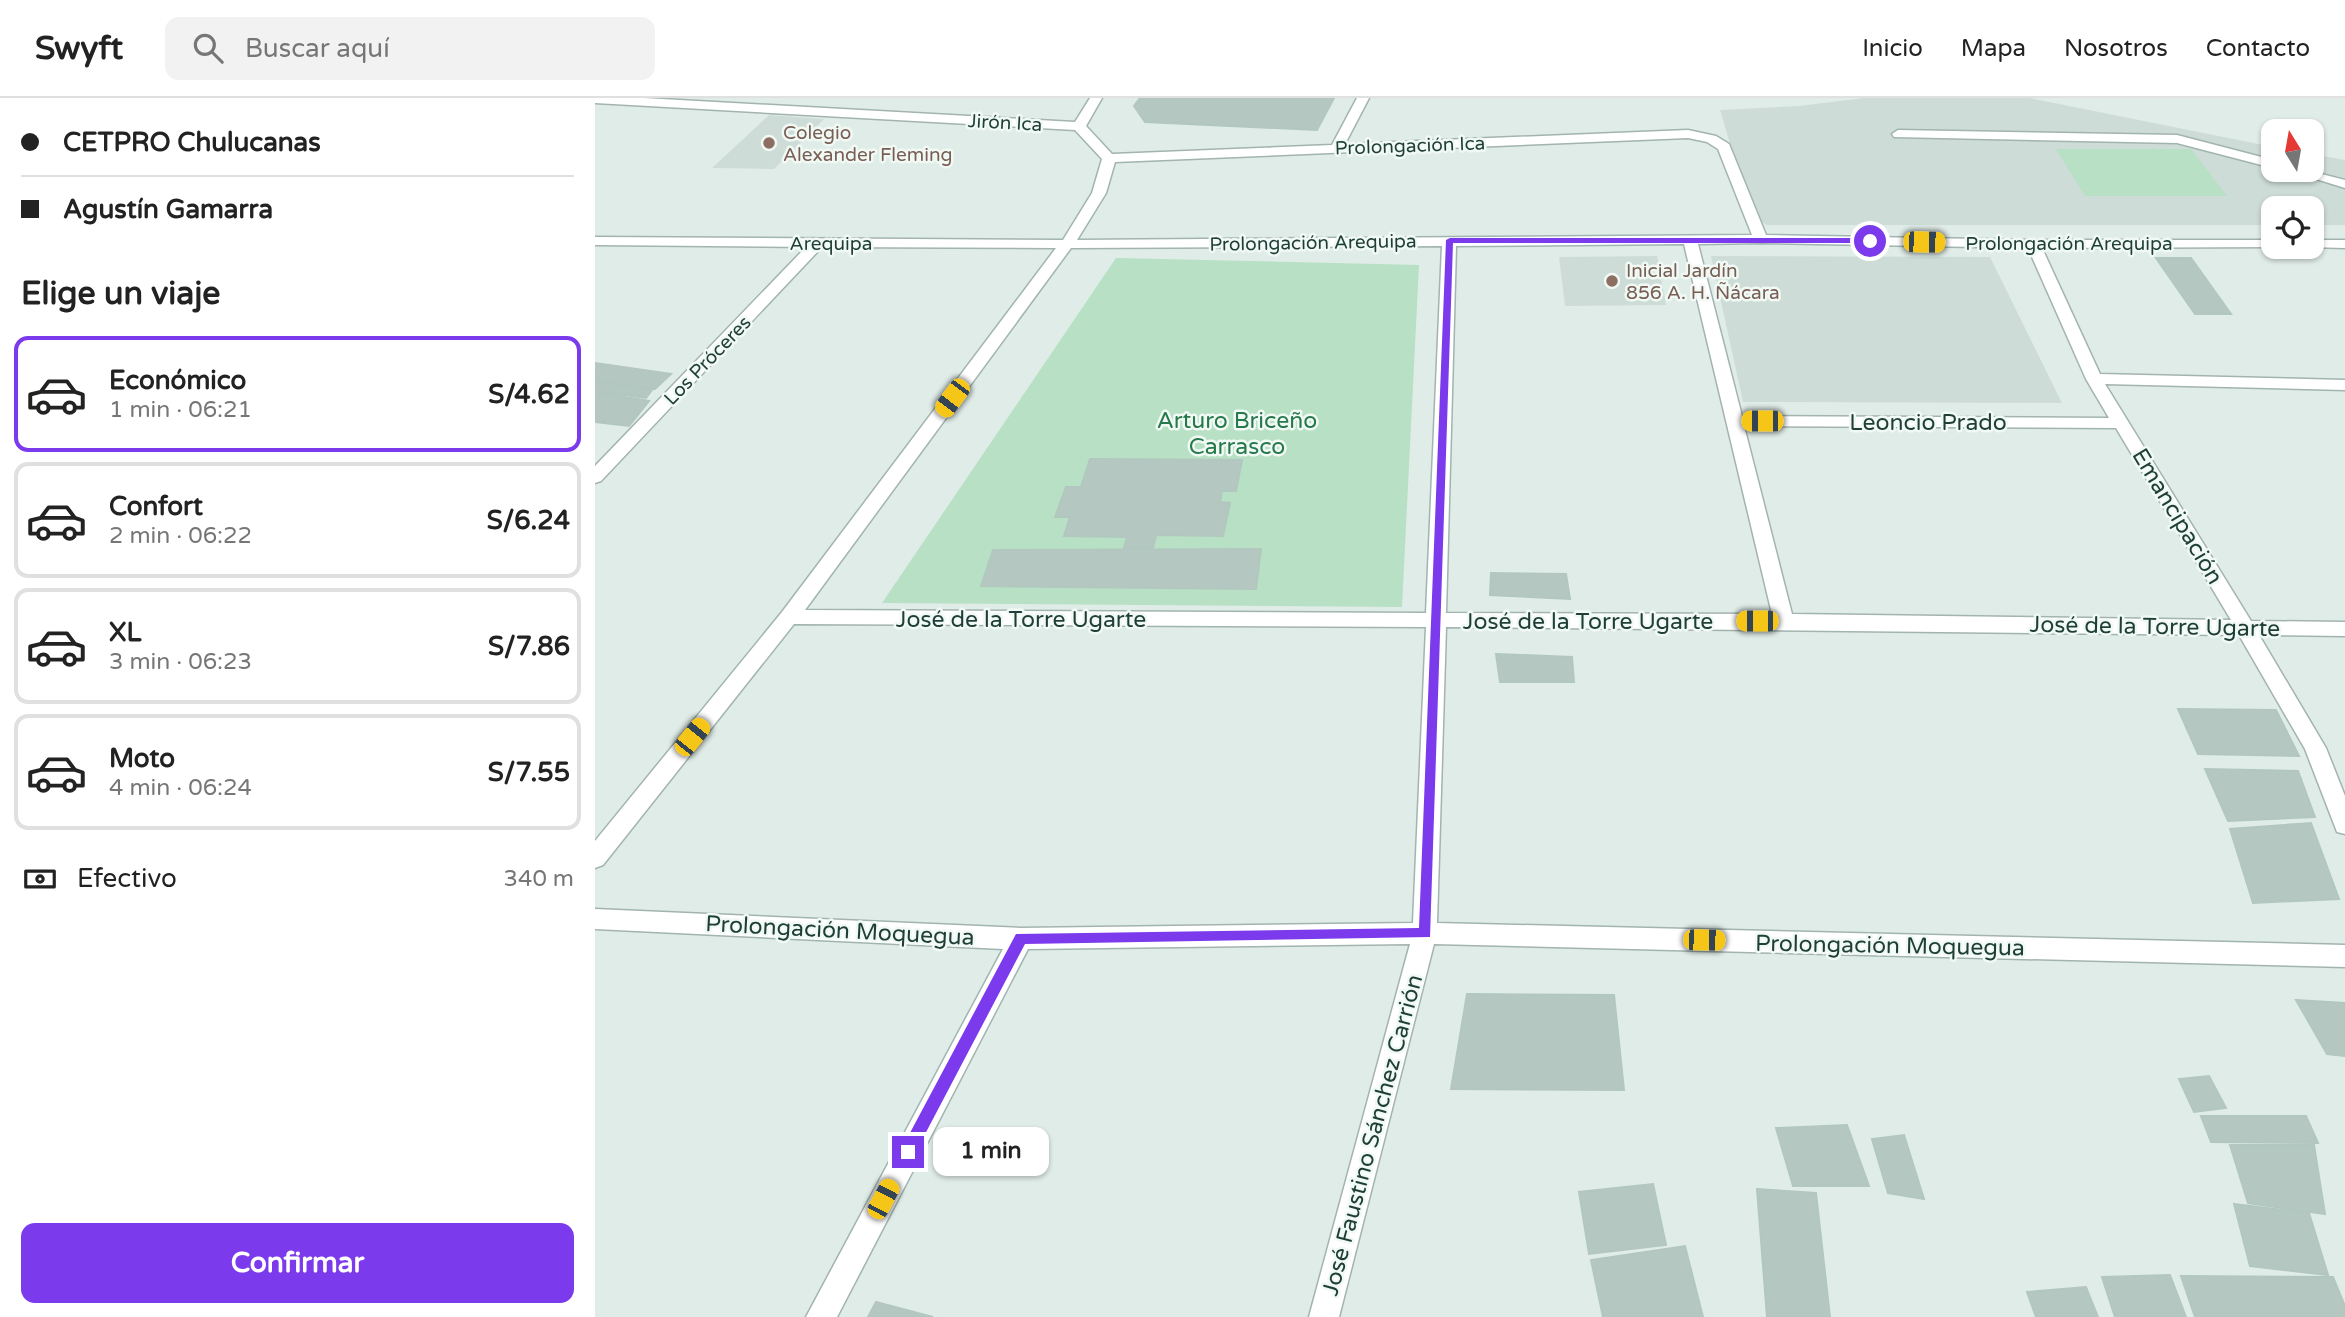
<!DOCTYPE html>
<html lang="es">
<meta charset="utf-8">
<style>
:root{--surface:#fff;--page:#f2f2f2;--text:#222;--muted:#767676;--line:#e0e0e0;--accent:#7c3aed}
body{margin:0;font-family:"Varela Round",sans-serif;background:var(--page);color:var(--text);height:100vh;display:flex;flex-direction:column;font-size:26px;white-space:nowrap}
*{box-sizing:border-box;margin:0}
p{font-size:23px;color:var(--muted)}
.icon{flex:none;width:38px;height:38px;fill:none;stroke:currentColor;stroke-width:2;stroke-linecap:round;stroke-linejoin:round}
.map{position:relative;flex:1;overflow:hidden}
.details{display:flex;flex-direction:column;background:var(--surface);width:595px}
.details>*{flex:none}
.guide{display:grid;align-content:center;height:154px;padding:0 21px;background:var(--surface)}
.needle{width:46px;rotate:349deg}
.tools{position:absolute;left:1666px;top:21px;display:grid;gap:14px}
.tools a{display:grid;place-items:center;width:63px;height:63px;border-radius:14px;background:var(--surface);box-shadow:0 2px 5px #0004;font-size:35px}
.end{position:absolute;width:32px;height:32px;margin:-16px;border:9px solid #7c3aed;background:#fff;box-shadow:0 0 0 4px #fff}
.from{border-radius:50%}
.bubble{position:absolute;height:49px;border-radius:14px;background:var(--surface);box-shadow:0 2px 5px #0004;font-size:23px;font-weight:700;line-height:49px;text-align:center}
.car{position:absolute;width:21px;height:42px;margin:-21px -10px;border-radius:9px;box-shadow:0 0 5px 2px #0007;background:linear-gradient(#f5c518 24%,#345 0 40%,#f5c518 0 76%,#345 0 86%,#f5c518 0)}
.guide b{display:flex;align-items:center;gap:24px;height:66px;font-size:26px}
.guide b+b{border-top:2px solid var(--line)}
.guide i{width:18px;height:18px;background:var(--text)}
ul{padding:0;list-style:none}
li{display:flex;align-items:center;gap:21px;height:116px;margin:0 14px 10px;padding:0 7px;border:4px solid var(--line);border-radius:14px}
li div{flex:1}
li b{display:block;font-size:26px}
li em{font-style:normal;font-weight:700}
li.on{border-color:var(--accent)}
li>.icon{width:63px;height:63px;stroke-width:1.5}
h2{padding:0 21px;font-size:32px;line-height:84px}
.pay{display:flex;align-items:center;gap:18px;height:77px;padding:0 21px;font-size:26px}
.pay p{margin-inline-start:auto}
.cta{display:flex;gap:14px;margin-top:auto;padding:14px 21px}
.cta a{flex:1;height:80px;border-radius:14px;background:var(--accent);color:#fff;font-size:28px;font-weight:700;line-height:80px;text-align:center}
header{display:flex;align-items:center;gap:42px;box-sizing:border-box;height:98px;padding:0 35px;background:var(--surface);border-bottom:2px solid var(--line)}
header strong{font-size:33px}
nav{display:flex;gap:38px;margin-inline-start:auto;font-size:24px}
.search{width:490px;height:63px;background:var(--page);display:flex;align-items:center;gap:18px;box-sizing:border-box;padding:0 24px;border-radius:14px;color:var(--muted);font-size:26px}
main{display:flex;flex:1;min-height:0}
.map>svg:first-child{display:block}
.built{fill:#cedcd7}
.green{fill:#b7e0c4}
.building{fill:#b5c7c1;stroke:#b2c7bf;stroke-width:2}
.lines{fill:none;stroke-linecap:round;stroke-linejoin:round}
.lane-casing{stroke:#a2b4b0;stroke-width:3}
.street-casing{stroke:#a2b4b0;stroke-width:3}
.lane{fill:#fff;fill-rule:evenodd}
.street{fill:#fff;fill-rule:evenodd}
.route{fill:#7c3aed}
.education-dot{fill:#8d6e63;stroke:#f1f9f5;stroke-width:2.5}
.labels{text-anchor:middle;stroke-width:5;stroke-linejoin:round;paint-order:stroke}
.far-street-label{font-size:19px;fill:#1f3e38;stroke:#f1f9f5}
.far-education-label{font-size:19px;fill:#785e54;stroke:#f1f9f5;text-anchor:start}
.park-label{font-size:23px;fill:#26794b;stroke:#f1f9f5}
.street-label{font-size:23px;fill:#1f3e38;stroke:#f1f9f5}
</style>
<header>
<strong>Swyft</strong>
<div class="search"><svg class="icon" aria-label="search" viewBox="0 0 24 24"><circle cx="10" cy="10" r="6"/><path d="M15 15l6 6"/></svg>Buscar aquí</div>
<nav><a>Inicio</a><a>Mapa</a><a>Nosotros</a><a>Contacto</a></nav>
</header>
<main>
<section class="details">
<div class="guide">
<b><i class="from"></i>CETPRO Chulucanas</b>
<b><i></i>Agustín Gamarra</b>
</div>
<h2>Elige un viaje</h2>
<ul>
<li class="on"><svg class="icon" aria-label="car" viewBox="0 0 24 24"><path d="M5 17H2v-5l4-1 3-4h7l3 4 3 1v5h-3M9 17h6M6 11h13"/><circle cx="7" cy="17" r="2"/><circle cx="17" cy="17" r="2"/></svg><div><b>Económico</b><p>1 min · 06:21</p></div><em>S/4.62</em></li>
<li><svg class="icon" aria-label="car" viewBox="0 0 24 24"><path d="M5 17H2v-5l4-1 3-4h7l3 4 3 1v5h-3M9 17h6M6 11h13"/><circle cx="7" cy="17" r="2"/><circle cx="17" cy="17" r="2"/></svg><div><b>Confort</b><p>2 min · 06:22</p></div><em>S/6.24</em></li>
<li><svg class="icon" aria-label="car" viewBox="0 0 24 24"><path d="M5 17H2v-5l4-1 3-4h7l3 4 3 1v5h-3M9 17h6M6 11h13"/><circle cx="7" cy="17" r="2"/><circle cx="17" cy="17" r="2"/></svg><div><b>XL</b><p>3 min · 06:23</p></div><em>S/7.86</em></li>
<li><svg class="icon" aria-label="car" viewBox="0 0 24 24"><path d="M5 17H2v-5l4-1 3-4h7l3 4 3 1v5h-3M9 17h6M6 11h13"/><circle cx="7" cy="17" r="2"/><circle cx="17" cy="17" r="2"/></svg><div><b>Moto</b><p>4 min · 06:24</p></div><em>S/7.55</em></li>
</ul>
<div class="pay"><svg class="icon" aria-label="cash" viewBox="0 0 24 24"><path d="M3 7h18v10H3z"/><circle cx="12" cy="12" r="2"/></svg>Efectivo<p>340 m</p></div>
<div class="cta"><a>Confirmar</a></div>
</section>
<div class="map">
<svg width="1750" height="1219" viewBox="0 0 1750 1219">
<rect width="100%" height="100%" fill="#e0ece8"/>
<!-- built -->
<g class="built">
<path d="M 1269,0 L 1434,0 L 1678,49 L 1678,72 L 1717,72 L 1717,56 L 1750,62 L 1750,127 L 1717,127 L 1717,110 L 1678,110 L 1678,127 L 1172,127 L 1157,120 L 1125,12 L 1204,8 Z"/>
<path d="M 174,17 L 229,21 L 179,71 L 117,70 Z"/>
<path d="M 1062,158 L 1071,207 L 970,208 L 964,159 Z"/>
<path d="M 1116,158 L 1395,159 L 1467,305 L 1148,304 Z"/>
</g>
<!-- green -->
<g class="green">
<path d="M 1461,51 L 1596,51 L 1632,98 L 1490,98 Z"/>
<path d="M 521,160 L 824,167 L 807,509 L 287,505 Z"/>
</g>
<!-- building -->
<g class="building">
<path d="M 545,0 L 739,0 L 722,32 L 550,24 L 539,8 Z"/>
<path d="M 1561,160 L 1596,160 L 1636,216 L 1600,216 Z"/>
<path d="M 0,265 L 76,276 L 60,291 L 0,283 Z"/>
<path d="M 0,284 L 57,292 L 51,300 L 0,293 Z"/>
<path d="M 0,294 L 54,303 L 34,328 L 0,324 Z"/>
<path d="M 495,361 L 647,362 L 641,393 L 627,393 L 625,404 L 635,405 L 628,438 L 561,437 L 558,450 L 529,450 L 532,439 L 469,438 L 475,419 L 460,419 L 471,389 L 486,389 Z"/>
<path d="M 666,451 L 661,491 L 386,488 L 398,452 Z"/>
<path d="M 896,475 L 971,476 L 975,501 L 895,497 Z"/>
<path d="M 901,556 L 977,559 L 979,584 L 905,584 Z"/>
<path d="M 1583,611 L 1681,612 L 1704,658 L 1603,656 Z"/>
<path d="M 1610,671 L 1703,673 L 1720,719 L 1633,723 Z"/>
<path d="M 1716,725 L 1744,801 L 1658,805 L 1635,731 Z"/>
<path d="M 872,896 L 1019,897 L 1029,992 L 856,991 Z"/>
<path d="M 1701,902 L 1750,905 L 1750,958 L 1732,956 Z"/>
<path d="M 1614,978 L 1631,1010 L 1599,1014 L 1584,981 Z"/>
<path d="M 1606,1018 L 1711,1018 L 1723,1045 L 1616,1044 Z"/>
<path d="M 1252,1027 L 1274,1088 L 1198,1088 L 1181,1030 Z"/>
<path d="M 1309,1037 L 1329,1101 L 1293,1095 L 1277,1041 Z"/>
<path d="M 1635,1047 L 1719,1047 L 1730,1116 L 1653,1105 Z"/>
<path d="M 1058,1086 L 1071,1147 L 994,1156 L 984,1094 Z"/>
<path d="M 1162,1091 L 1221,1095 L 1235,1219 L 1172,1219 Z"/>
<path d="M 1639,1106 L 1714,1115 L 1733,1177 L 1655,1168 Z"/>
<path d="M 1090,1148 L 1108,1219 L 1008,1219 L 996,1162 Z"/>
<path d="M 1575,1177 L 1591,1219 L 1520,1219 L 1507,1179 Z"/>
<path d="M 1586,1178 L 1738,1179 L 1750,1208 L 1750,1219 L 1600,1219 Z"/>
<path d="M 1491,1189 L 1503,1219 L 1441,1219 L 1432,1194 Z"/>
<path d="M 281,1204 L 338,1219 L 273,1219 Z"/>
</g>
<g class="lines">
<!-- lane casing -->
<g class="lane-casing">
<g id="lane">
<path d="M 1303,32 L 1582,37 L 1678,62 L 1678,70 L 1582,45 L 1299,39 L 1297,36 Z"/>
<path d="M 1692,72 L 1711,72 L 1750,82 L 1750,90 Z"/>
</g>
</g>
<!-- street casing -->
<g class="street-casing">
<g id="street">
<path d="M 0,0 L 49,0 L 480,24 L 495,0 L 507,0 L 491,28 L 517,56 L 737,47 L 762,0 L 774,0 L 750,46 L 1093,32 L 1121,38 L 1134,46 L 1171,137 L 1438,142 L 1678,142 L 1678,149 L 1683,149 L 1447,150 L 1505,276 L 1750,282 L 1750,292 L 1510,286 L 1656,523 L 1750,524 L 1750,538 L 1664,537 L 1731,650 L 1750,698 L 1750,736 L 1742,734 L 1710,651 L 1644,537 L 851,529 L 842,825 L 1750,847 L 1750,869 L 839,846 L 744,1219 L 714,1219 L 815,846 L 433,851 L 242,1219 L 211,1219 L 408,851 L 0,831 L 0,811 L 426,830 L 818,825 L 831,529 L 199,526 L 8,767 L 0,770 L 0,743 L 187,514 L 461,150 L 227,149 L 6,383 L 0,385 L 0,368 L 211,149 L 0,147 L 0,139 L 468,142 L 497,95 L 507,61 L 480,32 L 0,5 ZM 1093,40 L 1112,44 L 1123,51 L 1157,137 L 482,142 L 511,95 L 520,64 ZM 1166,145 L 1433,150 L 1491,281 L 1514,320 L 1147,318 L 1103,146 ZM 1089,146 L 1177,516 L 851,515 L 861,148 ZM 847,148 L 831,515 L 210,512 L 476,150 ZM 1149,328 L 1521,330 L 1636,522 L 1197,516 Z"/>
<path d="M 1717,142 L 1750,142 L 1750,150 L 1712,149 L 1717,149 Z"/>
</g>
</g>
<!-- lane -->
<use href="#lane" class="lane"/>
<!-- street -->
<use href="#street" class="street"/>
</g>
<!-- route -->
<path class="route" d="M 855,140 L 1275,140 L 1279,143 L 1275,145 L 858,145 L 835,839 L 430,846 L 318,1059 L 313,1061 L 308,1059 L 306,1054 L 308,1048 L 421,836 L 824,830 L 851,142 Z"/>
<!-- markers -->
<g class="education-dot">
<circle cx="174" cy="45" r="7"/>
<circle cx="1017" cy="183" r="7"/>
</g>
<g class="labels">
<!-- far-street labels -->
<g class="far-street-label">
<text transform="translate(410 24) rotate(3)" y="7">Jirón Ica</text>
<text transform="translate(815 47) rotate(-2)" y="7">Prolongación Ica</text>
<text transform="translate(718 144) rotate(-1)" y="7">Prolongación Arequipa</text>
<text x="236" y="152">Arequipa</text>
<text x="1474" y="152">Prolongación Arequipa</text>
<text transform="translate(112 262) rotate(-46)" y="7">Los Próceres</text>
</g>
<!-- far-education labels -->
<g class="far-education-label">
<text x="188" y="41">Colegio<tspan x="188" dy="22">Alexander Fleming</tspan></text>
<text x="1031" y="179">Inicial Jardín<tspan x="1031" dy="22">856 A. H. Ñácara</tspan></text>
</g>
<!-- park labels -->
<g class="park-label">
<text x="642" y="330">Arturo Briceño<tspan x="642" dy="26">Carrasco</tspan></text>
</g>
<!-- street labels -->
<g class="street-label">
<text x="1333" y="332">Leoncio Prado</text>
<text transform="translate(1583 418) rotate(59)" y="8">Emancipación</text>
<text x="426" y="529">José de la Torre Ugarte</text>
<text x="993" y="531">José de la Torre Ugarte</text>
<text transform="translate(1560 528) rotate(1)" y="8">José de la Torre Ugarte</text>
<text transform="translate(245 832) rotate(3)" y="8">Prolongación Moquegua</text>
<text transform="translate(1295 847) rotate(1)" y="8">Prolongación Moquegua</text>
<text transform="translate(777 1037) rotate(-75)" y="8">José Faustino Sánchez Carrión</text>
</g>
</g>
</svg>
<div class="tools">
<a><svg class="needle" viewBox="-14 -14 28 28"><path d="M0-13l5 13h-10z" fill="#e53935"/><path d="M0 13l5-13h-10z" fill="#767676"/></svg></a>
<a><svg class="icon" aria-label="locate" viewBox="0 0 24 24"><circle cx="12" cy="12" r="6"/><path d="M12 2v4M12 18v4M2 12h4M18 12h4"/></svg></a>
</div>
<i class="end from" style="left:1275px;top:143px"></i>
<i class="end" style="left:313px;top:1054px"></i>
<div class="bubble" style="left:338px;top:1029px;width:116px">1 min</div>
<i class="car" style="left:1329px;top:144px;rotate:91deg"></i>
<i class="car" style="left:357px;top:300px;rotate:217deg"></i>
<i class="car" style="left:1167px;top:323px;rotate:270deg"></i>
<i class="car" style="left:1162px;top:523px;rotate:270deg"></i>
<i class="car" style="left:97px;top:639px;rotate:39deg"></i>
<i class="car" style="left:1109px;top:842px;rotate:91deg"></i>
<i class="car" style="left:288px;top:1101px;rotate:28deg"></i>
</div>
</main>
